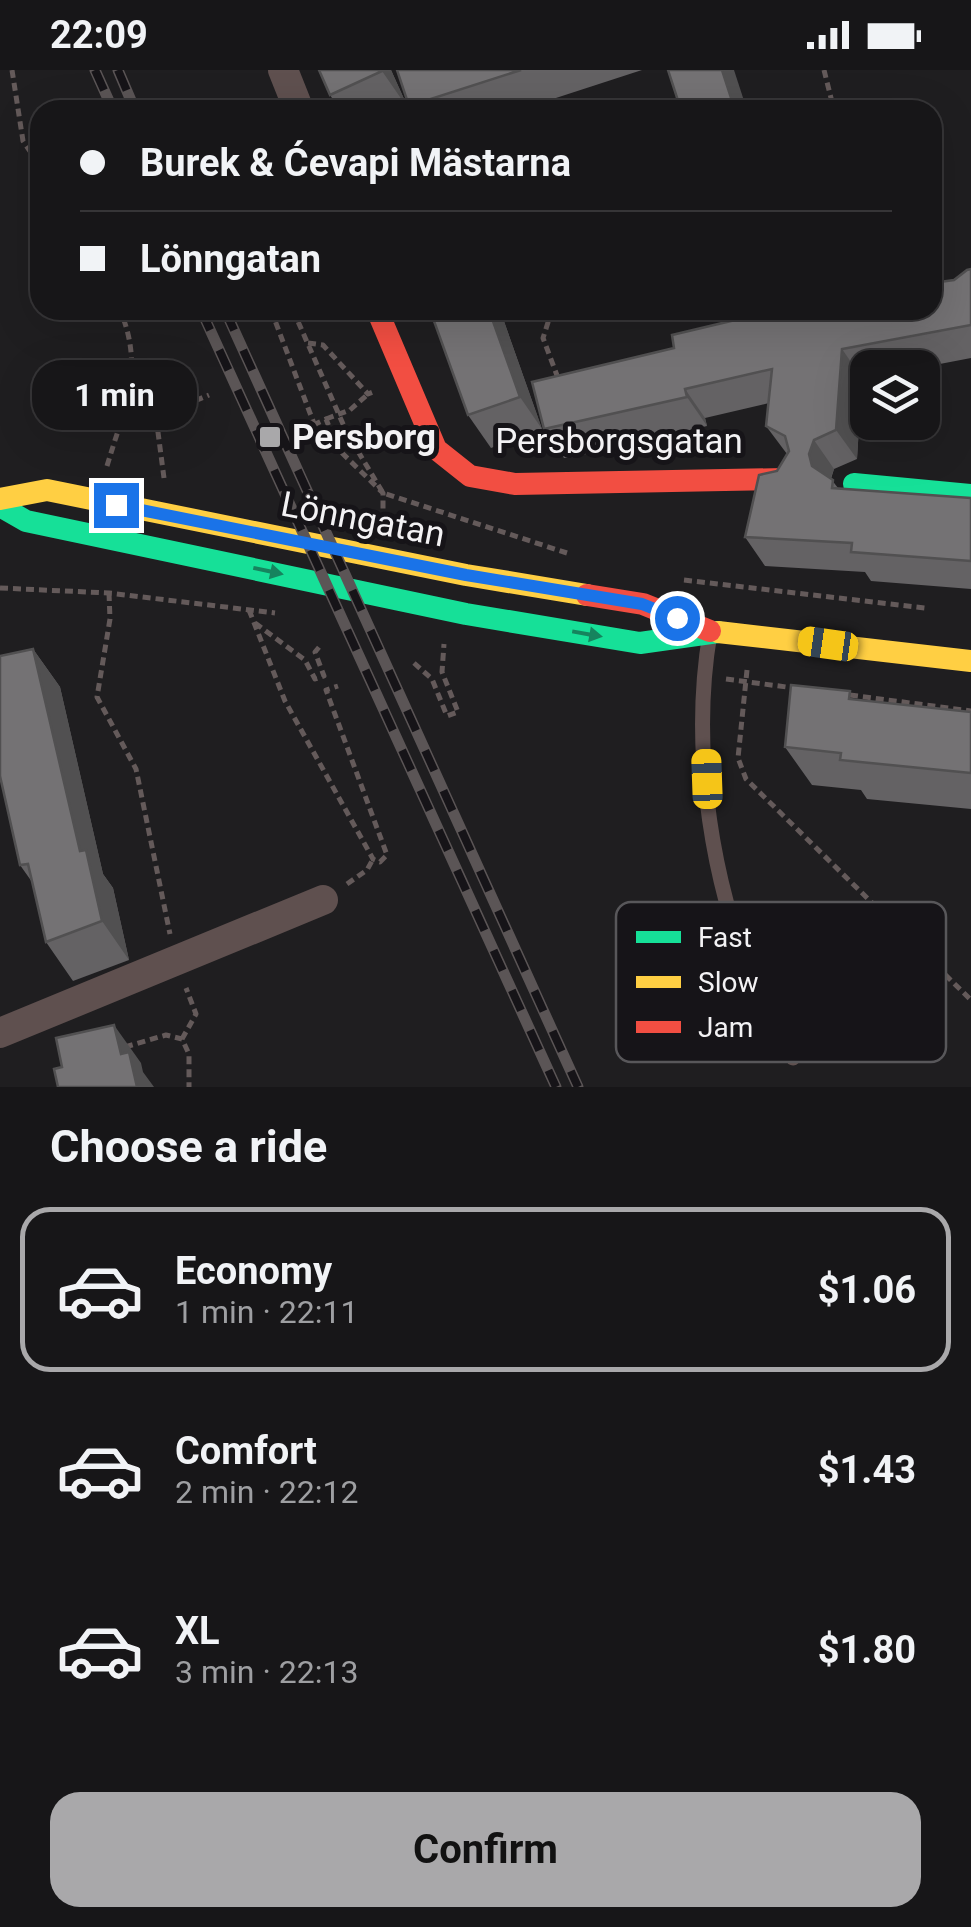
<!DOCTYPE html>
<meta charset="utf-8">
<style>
:root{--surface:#171618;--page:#242325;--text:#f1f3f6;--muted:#9e9fa2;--line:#363537;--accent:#a9a8aa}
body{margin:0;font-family:Roboto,sans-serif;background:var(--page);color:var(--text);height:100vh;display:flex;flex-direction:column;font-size:38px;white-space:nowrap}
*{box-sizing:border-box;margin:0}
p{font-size:32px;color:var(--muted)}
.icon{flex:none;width:55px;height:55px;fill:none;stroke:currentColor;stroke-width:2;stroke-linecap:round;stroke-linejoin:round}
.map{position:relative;height:1017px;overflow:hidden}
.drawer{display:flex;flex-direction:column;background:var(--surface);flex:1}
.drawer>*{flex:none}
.top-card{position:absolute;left:30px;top:30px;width:912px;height:220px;border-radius:30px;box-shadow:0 10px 40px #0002,0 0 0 2px var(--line);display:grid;align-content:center;height:220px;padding:0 50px;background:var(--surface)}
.buttons{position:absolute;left:850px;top:280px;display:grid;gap:20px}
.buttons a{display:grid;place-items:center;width:90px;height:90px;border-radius:20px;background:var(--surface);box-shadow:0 10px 40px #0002,0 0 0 2px var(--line);font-size:50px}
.end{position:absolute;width:45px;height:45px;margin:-22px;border:12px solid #1a73e8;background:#fff;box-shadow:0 0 0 5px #fff}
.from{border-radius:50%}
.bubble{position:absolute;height:70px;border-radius:30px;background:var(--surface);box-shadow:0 10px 40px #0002,0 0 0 2px var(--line);font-size:32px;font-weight:700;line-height:70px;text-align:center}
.car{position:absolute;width:30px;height:60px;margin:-30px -15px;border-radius:12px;box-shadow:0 0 8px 2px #0007;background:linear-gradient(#f5c518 24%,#345 0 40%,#f5c518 0 76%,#345 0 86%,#f5c518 0)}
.top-card b{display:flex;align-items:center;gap:35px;height:95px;font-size:38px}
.top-card b+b{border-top:2px solid var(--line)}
.top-card i{width:25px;height:25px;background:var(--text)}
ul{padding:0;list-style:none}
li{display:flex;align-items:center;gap:30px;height:165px;margin:0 20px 15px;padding:0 30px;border:5px solid transparent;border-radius:30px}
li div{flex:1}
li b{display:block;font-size:38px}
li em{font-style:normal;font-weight:700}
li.on{border-color:var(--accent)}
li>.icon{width:90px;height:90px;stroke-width:1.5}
h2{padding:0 50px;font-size:45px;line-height:120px}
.primary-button{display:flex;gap:20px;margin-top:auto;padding:20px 50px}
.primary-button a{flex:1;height:115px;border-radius:30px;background:var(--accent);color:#111;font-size:40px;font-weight:700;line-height:115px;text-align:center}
.status{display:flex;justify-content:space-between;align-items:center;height:70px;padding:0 50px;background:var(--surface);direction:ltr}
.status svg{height:28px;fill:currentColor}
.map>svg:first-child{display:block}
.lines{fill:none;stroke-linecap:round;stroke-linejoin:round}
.path{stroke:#645a5a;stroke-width:5;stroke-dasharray:8 5;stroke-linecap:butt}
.lane{stroke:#5f504f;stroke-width:15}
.street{stroke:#5f504f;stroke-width:30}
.fast{stroke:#16e098;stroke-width:22}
.slow{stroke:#ffcf43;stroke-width:22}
.jam{stroke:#f24e42;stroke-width:22}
.rail-casing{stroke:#5b5556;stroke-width:11}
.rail{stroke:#161418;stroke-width:8;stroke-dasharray:22;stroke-linecap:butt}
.path-bridge{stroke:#645a5a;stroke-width:5;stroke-dasharray:8 5;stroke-linecap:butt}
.wall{fill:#646264}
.shaded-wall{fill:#515051}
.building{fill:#747274;stroke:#515051;stroke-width:2.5}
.oneway{fill:#16845e}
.route{stroke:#1a73e8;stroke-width:12}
.poi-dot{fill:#a9a8aa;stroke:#161418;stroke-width:4}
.labels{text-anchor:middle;stroke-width:10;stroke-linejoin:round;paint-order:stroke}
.poi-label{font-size:35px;font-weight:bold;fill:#f3f2f4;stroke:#161418;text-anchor:start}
.street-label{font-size:35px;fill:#f3f2f4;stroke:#161418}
.key{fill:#161418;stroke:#58575a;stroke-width:2.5}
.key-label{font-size:28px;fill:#f3f2f4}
</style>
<div class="status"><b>22:09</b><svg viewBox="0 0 49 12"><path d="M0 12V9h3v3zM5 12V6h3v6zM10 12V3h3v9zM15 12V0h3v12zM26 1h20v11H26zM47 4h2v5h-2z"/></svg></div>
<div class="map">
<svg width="971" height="1017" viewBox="0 0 971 1017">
<rect width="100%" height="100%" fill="#1f1e20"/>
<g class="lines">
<!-- path -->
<g class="path">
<path d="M 12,0 L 23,71 L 40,96"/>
<path d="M 824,0 L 834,40"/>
<path d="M 271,240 L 324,380 L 318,382"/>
<path d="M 293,240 L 347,363 L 383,423 L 567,483"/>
<path d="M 308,273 L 323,275 L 368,324 L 373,322"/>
<path d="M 558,308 L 543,268 L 551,243 L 558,240"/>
<path d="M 350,340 L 368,324"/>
<path d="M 313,355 L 326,349 L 338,379 L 383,423 L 383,451"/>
<path d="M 107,396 C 124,338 145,299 120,240"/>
<path d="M 164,408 L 156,347 L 209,325"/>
<path d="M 684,510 L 925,538"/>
<path d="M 0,518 L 109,523 L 275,543"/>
<path d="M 109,523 L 110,549 L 97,627 L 136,699 L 170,864"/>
<path d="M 249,540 L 285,631 L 373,789 L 380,792 L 387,785 L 326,620 L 338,616"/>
<path d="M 255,553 L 305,590 L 315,609 L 324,606 L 315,582 L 320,576"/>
<path d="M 414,593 L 432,609 L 447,646 L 458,642 L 442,602 L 444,574"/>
<path d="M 747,600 L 738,688 L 746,709 L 971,930"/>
<path d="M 726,609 L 794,618"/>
<path d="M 850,625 L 971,641"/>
<path d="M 347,814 L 367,800 L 373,789"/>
<path d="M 182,969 L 196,944 L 186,918"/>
<path d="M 125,977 L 166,965 L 182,969 L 189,984 L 189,1017"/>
</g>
<!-- lane -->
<path class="lane" d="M 710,563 C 692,669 708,790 745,891 C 757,924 777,956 793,988"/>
<!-- street -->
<g class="street">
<path d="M 283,0 L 299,40"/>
<path d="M 0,963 L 323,830"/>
</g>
<!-- fast -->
<g class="fast">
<path d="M 854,414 L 971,425"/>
<path d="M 0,436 L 26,451 L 466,544 L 640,573 L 718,562"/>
</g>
<!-- slow -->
<g class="slow">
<path d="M 0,429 L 47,420 L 466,505 L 587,525"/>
<path d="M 718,562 L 971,591"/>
</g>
<!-- jam -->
<g class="jam">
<path d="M 377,240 L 436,379 L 470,406 L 515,414 L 784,409"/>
<path d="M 587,525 L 643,534 L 710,561"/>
</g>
<!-- rail casing -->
<g class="rail-casing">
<g id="rail">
<path d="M 95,0 L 113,40"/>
<path d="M 118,0 L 135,40"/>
<path d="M 201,240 L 556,1017"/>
<path d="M 225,240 L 578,1017"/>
</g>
</g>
<!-- rail -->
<use href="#rail" class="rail"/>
<!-- path-bridge -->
<path class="path-bridge" d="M 326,349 L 350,340"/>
</g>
<!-- wall -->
<g class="wall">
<path d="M 319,0 L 391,0 L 409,40 L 340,40 L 330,25 Z"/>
<path d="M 397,0 L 642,0 L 519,40 L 411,40 Z"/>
<path d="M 971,199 L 971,288 L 919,298 L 868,298 L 868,307 L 862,308 L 857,389 L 834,399 L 831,409 L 838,418 L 971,428 L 971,519 L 871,511 L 865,502 L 765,496 L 745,467 L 787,384 L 766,356 L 769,333 L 705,348 L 707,356 L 569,388 L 564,388 L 544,359 L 954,210 Z"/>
<path d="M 430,240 L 500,240 L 542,359 L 491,378 L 468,345 Z"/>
<path d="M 33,579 L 60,617 L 103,804 L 113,818 L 129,890 L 73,911 L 46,872 L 32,812 L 20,795 Z"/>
<path d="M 856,630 L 971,642 L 971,739 L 867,729 L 861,720 L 812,715 L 785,677 Z"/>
</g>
<!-- shaded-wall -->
<g class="shaded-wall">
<path d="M 381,0 L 391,0 L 409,40 L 382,1 Z"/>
<path d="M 722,0 L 734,0 L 747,40 L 735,40 Z"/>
<path d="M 489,240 L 500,240 L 542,359 L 520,327 Z"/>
<path d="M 842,279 L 862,308 L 857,389 L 836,360 Z"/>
<path d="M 685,319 L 705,348 L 707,356 L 687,327 Z"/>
<path d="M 814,370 L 834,399 L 829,413 L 812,396 L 809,384 Z"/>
<path d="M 33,579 L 60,617 L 103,804 L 113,818 L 129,890 L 102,851 L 80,781 Z"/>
<path d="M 114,955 L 141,993 L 143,1002 L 154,1017 L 137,1017 L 121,984 Z"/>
</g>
<!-- building -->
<g class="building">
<path d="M 319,0 L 381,0 L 382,1 L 330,25 Z"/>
<path d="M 397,0 L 521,0 L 409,36 Z"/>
<path d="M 668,0 L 722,0 L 735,40 L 681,40 Z"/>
<path d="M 971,199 L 971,255 L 842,279 L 836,360 L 814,370 L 809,384 L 812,396 L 833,410 L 832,418 L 971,428 L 971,491 L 851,482 L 852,473 L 745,467 L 759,405 L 777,401 L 789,381 L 785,366 L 766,356 L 772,299 L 685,319 L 687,327 L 544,359 L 532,312 L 674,278 L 672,265 L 777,240 L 932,240 L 932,213 L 954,210 L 967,200 Z"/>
<path d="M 430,240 L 489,240 L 520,327 L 468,345 Z"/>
<path d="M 33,579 L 80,781 L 86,780 L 102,851 L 46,872 L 28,794 L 20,795 L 0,706 L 0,586 Z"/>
<path d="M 791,615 L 850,621 L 849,629 L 971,642 L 971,703 L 840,690 L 841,683 L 785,677 Z"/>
<path d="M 114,955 L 121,984 L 129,982 L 137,1017 L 58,1017 L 54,999 L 62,997 L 56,968 Z"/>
</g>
<!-- one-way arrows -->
<defs><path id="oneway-solid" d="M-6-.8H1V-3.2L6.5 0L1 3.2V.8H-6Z" transform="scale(2.5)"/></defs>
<g class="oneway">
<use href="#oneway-solid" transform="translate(268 501) rotate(12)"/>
<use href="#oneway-solid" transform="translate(587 564) rotate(10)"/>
</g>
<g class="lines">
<!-- route -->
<path class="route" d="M 116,435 L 466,505 L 642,534 L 677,548"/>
</g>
<!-- markers -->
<rect class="poi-dot" x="258" y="355" width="24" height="24" rx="5"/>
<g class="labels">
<!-- poi labels -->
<g class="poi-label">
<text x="292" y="379">Persborg</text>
</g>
<!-- street labels -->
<g class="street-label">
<text x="619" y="383">Persborgsgatan</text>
<text transform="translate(363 449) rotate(11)" y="12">Lönngatan</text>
</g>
</g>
<!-- legend -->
<rect x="616" y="832" width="330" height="160" rx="15" class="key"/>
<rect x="636" y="861" width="45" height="12" fill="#16e098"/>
<rect x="636" y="906" width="45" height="12" fill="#ffcf43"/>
<rect x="636" y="951" width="45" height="12" fill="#f24e42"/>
<g class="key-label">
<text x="698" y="877">Fast</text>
<text x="698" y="922">Slow</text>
<text x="698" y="967">Jam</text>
</g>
</svg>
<div class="buttons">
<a><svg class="icon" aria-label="layers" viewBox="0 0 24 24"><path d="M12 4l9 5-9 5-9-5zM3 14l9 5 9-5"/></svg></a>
</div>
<i class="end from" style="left:677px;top:548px"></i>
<i class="end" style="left:116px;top:435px"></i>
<div class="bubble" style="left:32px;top:290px;width:165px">1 min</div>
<i class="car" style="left:828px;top:574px;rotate:278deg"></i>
<i class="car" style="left:707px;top:709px;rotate:358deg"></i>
<div class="top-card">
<b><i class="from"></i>Burek &amp; Ćevapi Mästarna</b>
<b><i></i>Lönngatan</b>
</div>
</div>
<section class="drawer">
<h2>Choose a ride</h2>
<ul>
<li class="on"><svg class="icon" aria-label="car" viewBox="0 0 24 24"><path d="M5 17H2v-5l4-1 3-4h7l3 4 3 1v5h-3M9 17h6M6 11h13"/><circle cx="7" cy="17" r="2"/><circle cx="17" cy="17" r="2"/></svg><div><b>Economy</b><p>1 min · 22:11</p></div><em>$1.06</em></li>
<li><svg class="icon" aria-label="car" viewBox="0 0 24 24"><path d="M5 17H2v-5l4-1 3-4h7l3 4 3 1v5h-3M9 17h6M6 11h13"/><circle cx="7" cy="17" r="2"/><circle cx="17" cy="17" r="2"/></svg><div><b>Comfort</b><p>2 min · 22:12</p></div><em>$1.43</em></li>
<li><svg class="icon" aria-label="car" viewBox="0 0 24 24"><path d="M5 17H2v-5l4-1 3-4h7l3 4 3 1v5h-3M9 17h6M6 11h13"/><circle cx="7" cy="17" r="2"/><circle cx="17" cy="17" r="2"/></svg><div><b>XL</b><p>3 min · 22:13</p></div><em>$1.80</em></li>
</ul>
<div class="primary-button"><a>Confirm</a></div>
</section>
